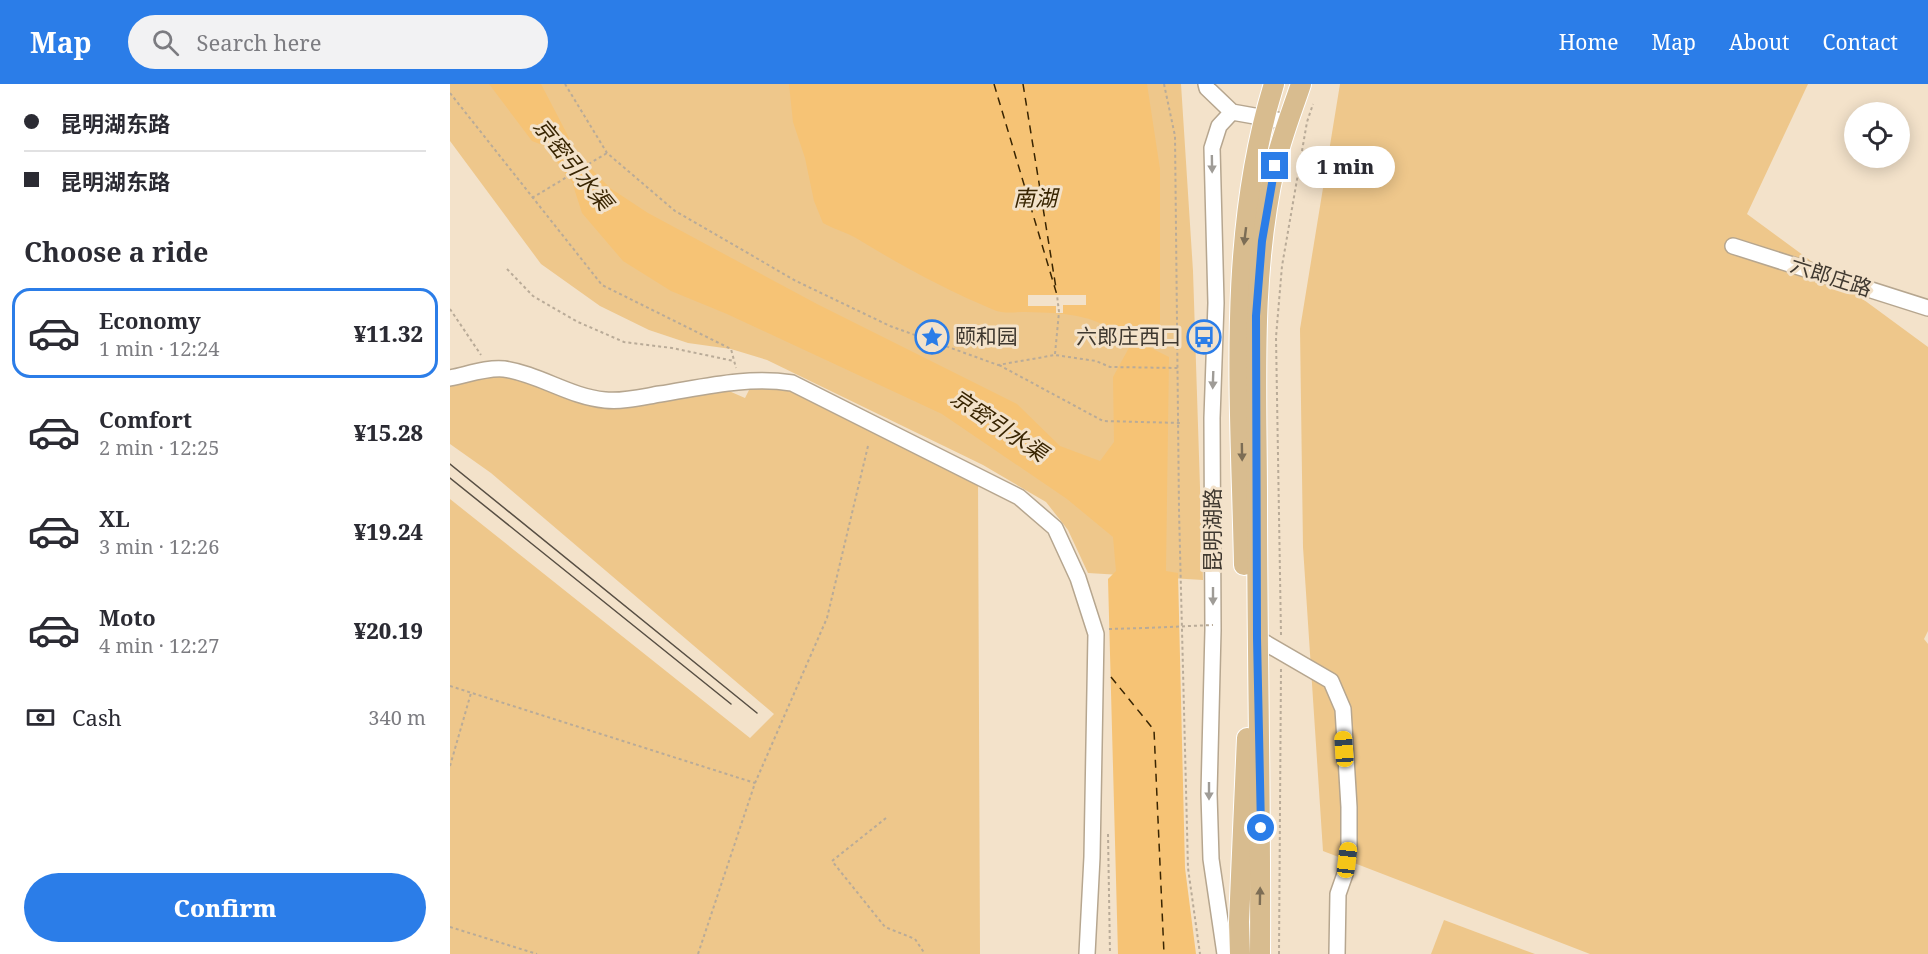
<!DOCTYPE html>
<meta charset="utf-8">
<style>
:root{--surface:#fff;--page:#f2f2f3;--text:#2b2b33;--muted:#7c7c81;--line:#e1e1e2;--accent:#2b7de8}
body{margin:0;font-family:"Noto Serif","Noto Sans SC",serif;background:var(--page);color:var(--text);height:100vh;display:flex;flex-direction:column;font-size:22px;white-space:nowrap}
*{box-sizing:border-box;margin:0}
p{font-size:20px;color:var(--muted)}
.icon{flex:none;width:33px;height:33px;fill:none;stroke:currentColor;stroke-width:2;stroke-linecap:round;stroke-linejoin:round}
.map{position:relative;flex:1;overflow:hidden}
.drawer{display:flex;flex-direction:column;background:var(--surface);width:450px}
.drawer>*{flex:none}
.banner{display:grid;align-content:center;height:132px;padding:0 24px;background:var(--surface)}
.tools{position:absolute;left:1394px;top:18px;display:grid;gap:12px}
.tools a{display:grid;place-items:center;width:66px;height:66px;border-radius:50%;background:var(--surface);box-shadow:0 3px 15px #0003;font-size:30px}
.end{position:absolute;width:27px;height:27px;margin:-14px;border:8px solid #2b7de8;background:#fff;box-shadow:0 0 0 3px #fff}
.from{border-radius:50%}
.bubble{position:absolute;height:42px;border-radius:21px;background:var(--surface);box-shadow:0 3px 15px #0003;font-size:20px;font-weight:800;line-height:42px;text-align:center}
.car{position:absolute;width:18px;height:36px;margin:-18px -9px;border-radius:8px;box-shadow:0 0 4px 2px #0007;background:linear-gradient(#f5c518 24%,#345 0 40%,#f5c518 0 76%,#345 0 86%,#f5c518 0)}
.banner b{display:flex;align-items:center;gap:21px;height:57px;font-size:22px}
.banner b+b{border-top:2px solid var(--line)}
.banner i{width:15px;height:15px;background:var(--text)}
ul{padding:0;list-style:none}
li{display:flex;align-items:center;gap:18px;height:90px;margin:0 12px 9px;padding:0 12px;border:3px solid transparent;border-radius:18px}
li div{flex:1}
li b{display:block;font-size:22px}
li em{font-style:normal;font-weight:800}
li.current{border-color:var(--accent)}
li>.icon{width:54px;height:54px;stroke-width:1.5}
h2{padding:0 24px;font-size:27px;line-height:72px}
.pay{display:flex;align-items:center;gap:15px;height:66px;padding:0 24px;font-size:22px}
.pay p{margin-inline-start:auto}
.button{display:flex;gap:12px;margin-top:auto;padding:12px 24px}
.button a{flex:1;height:69px;border-radius:36px;background:var(--accent);color:#fff;font-size:24px;font-weight:800;line-height:69px;text-align:center}
header{display:flex;align-items:center;gap:36px;box-sizing:border-box;height:84px;padding:0 30px;background:var(--accent);color:#fff}
header strong{font-size:28px}
nav{display:flex;gap:33px;margin-inline-start:auto;font-size:21px}
.search{width:420px;height:54px;background:var(--page);display:flex;align-items:center;gap:15px;box-sizing:border-box;padding:0 21px;border-radius:33px;color:var(--muted);font-size:22px}
main{display:flex;flex:1;min-height:0}
.map>svg:first-child{display:block}
.green{fill:#eec78b}
.water{fill:#f6c375}
.pier{fill:#f3e2ca}
.lines{fill:none;stroke-linecap:round;stroke-linejoin:round}
.ferry{stroke:#392502;stroke-width:1.5;stroke-dasharray:8 6;stroke-linecap:butt}
.minor-casing{stroke:#b6a68f;stroke-width:18}
.major-casing{stroke:#fff;stroke-width:22}
.path{stroke:#b9ab98;stroke-width:2;stroke-dasharray:3 3;stroke-linecap:butt}
.minor{stroke:#fff;stroke-width:15}
.major{stroke:#d8bc8f;stroke-width:20}
.tram{stroke:#584f44;stroke-width:1.5}
.path-bridge{stroke:#b9ab98;stroke-width:2;stroke-dasharray:3 3;stroke-linecap:butt}
.oneway{fill:#9f9c97}
.oneway2{fill:#7c6d55}
.route{stroke:#2b7de8;stroke-width:8}
.labels{text-anchor:middle;stroke-width:6;stroke-linejoin:round;paint-order:stroke}
.street-label{font-size:21px;fill:#3f382f;stroke:#f3e2ca}
.poi-label{font-size:21px;fill:#3f382f;stroke:#f3e2ca;text-anchor:start}
.water-label{font-size:22px;font-style:italic;fill:#392502;stroke:#f3e2ca}
</style>
<header>
<strong>Map</strong>
<div class="search"><svg class="icon" aria-label="search" viewBox="0 0 24 24"><circle cx="10" cy="10" r="6"/><path d="M15 15l6 6"/></svg>Search here</div>
<nav><a>Home</a><a>Map</a><a>About</a><a>Contact</a></nav>
</header>
<main>
<section class="drawer">
<div class="banner">
<b><i class="from"></i>昆明湖东路</b>
<b><i></i>昆明湖东路</b>
</div>
<h2>Choose a ride</h2>
<ul>
<li class="current"><svg class="icon" aria-label="car" viewBox="0 0 24 24"><path d="M5 17H2v-5l4-1 3-4h7l3 4 3 1v5h-3M9 17h6M6 11h13"/><circle cx="7" cy="17" r="2"/><circle cx="17" cy="17" r="2"/></svg><div><b>Economy</b><p>1 min · 12:24</p></div><em>¥11.32</em></li>
<li><svg class="icon" aria-label="car" viewBox="0 0 24 24"><path d="M5 17H2v-5l4-1 3-4h7l3 4 3 1v5h-3M9 17h6M6 11h13"/><circle cx="7" cy="17" r="2"/><circle cx="17" cy="17" r="2"/></svg><div><b>Comfort</b><p>2 min · 12:25</p></div><em>¥15.28</em></li>
<li><svg class="icon" aria-label="car" viewBox="0 0 24 24"><path d="M5 17H2v-5l4-1 3-4h7l3 4 3 1v5h-3M9 17h6M6 11h13"/><circle cx="7" cy="17" r="2"/><circle cx="17" cy="17" r="2"/></svg><div><b>XL</b><p>3 min · 12:26</p></div><em>¥19.24</em></li>
<li><svg class="icon" aria-label="car" viewBox="0 0 24 24"><path d="M5 17H2v-5l4-1 3-4h7l3 4 3 1v5h-3M9 17h6M6 11h13"/><circle cx="7" cy="17" r="2"/><circle cx="17" cy="17" r="2"/></svg><div><b>Moto</b><p>4 min · 12:27</p></div><em>¥20.19</em></li>
</ul>
<div class="pay"><svg class="icon" aria-label="cash" viewBox="0 0 24 24"><path d="M3 7h18v10H3z"/><circle cx="12" cy="12" r="2"/></svg>Cash<p>340 m</p></div>
<div class="button"><a>Confirm</a></div>
</section>
<div class="map">
<svg width="1478" height="870" viewBox="0 0 1478 870">
<rect width="100%" height="100%" fill="#f3e2ca"/>
<!-- green -->
<g class="green">
<path d="M 0,0 L 731,0 L 743,187 L 753,496 L 638,489 L 618,446 L 596,418 L 533,381 L 317,276 L 281,265 L 238,259 L 199,246 L 150,222 L 91,180 L 0,57 Z"/>
<path d="M 890,0 L 1358,0 L 1297,130 L 1478,263 L 1478,547 L 1474,555 L 1478,560 L 1478,870 L 1140,870 L 873,767 L 853,463 L 850,245 Z"/>
<path d="M 59,289 L 145,323 L 272,304 L 295,314 L 300,304 L 345,303 L 528,395 L 530,870 L 0,870 L 0,415 L 300,654 L 324,630 L 41,389 L 0,360 L 0,301 Z"/>
<path d="M 994,836 L 1085,870 L 981,870 Z"/>
</g>
<!-- water -->
<path class="water" d="M 39,0 L 91,0 L 128,71 L 160,104 L 198,129 L 367,220 L 567,320 L 610,362 L 650,377 L 664,358 L 663,293 L 681,260 C 649,230 618,229 576,228 C 566,228 553,230 544,226 C 496,206 450,181 406,154 C 396,148 383,145 373,139 L 364,117 L 355,74 L 343,38 L 339,0 L 697,0 L 710,85 L 710,254 L 695,261 L 719,273 L 716,487 L 728,489 L 735,784 L 746,870 L 668,870 L 658,495 L 666,487 L 663,453 L 617,415 L 492,330 L 277,230 L 221,207 L 173,177 L 132,129 L 122,98 L 95,62 L 82,57 Z"/>
<!-- pier -->
<path class="pier" d="M 578,211 L 636,211 L 636,221 L 613,221 L 613,229 L 606,229 L 606,222 L 578,222 Z"/>
<g class="lines">
<!-- ferry -->
<g class="ferry">
<path d="M 544,0 L 607,211"/>
<path d="M 573,0 L 606,204"/>
<path d="M 661,593 L 704,646 L 714,870"/>
</g>
<!-- minor casing -->
<g class="minor-casing">
<g id="minor">
<path d="M 756,0 L 757,4 L 782,28 L 838,38"/>
<path d="M 1283,162 L 1478,224"/>
<path d="M 0,294 C 16,291 38,283 54,285 C 89,290 120,313 155,316 C 173,318 192,313 210,310 C 254,303 297,292 342,299 L 569,413 L 605,444 L 628,494 L 646,550 L 642,773 L 637,870"/>
<path d="M 807,554 L 881,597 L 893,625 L 899,723 L 899,762 L 895,790 L 888,810 L 887,870"/>
<path d="M 775,870 L 761,775 L 759,710 L 763,546 L 762,334 L 766,219 L 762,64 L 769,42 L 782,28"/>
</g>
</g>
<!-- major casing -->
<g class="major-casing">
<g id="major">
<path d="M 794,481 C 791,321 776,155 824,0"/>
<path d="M 790,870 L 789,838 L 797,654"/>
<path d="M 810,870 C 811,719 807,568 807,416 C 807,305 800,191 825,82 C 831,54 842,27 851,0"/>
</g>
</g>
<!-- path -->
<g class="path">
<path d="M 115,0 L 157,69 L 225,127 L 346,197 L 440,242 L 548,281 L 605,271 L 646,277 L 660,283 L 729,284"/>
<path d="M 714,0 L 725,52 L 729,427 L 738,784 L 750,870"/>
<path d="M 0,9 L 152,201 L 281,265 L 286,284"/>
<path d="M 82,114 L 157,69"/>
<path d="M 57,185 L 83,212 L 128,238 L 174,258 L 222,264 L 284,277"/>
<path d="M 0,225 L 31,271"/>
<path d="M 605,270 L 609,228 L 607,211"/>
<path d="M 549,281 L 653,337 L 730,339"/>
<path d="M 659,545 L 696,544"/>
<path d="M 831,551 L 826,253 L 832,182 L 857,38 L 863,20"/>
<path d="M 0,602 L 305,699"/>
<path d="M 0,682 L 21,609"/>
<path d="M 436,734 L 382,777 L 435,843 L 465,855 L 475,870"/>
<path d="M 658,750 L 660,870"/>
<path d="M 0,843 L 87,870"/>
<path d="M 248,870 L 305,699 L 377,534 L 418,362"/>
<path d="M 829,870 L 831,583"/>
</g>
<!-- minor -->
<use href="#minor" class="minor"/>
<!-- major -->
<use href="#major" class="major"/>
<!-- tram -->
<g class="tram">
<path d="M 0,380 L 307,629"/>
<path d="M 0,394 L 281,620"/>
</g>
<!-- path-bridge -->
<path class="path-bridge" d="M 696,544 L 763,541"/>
</g>
<!-- one-way arrows -->
<defs><path id="oneway-solid" d="M-6-.8H1V-3.2L6.5 0L1 3.2V.8H-6Z" transform="scale(1.5)"/></defs>
<g class="oneway">
<use href="#oneway-solid" transform="translate(762 80) rotate(89)"/>
<use href="#oneway-solid" transform="translate(763 296) rotate(92)"/>
<use href="#oneway-solid" transform="translate(763 512) rotate(90)"/>
<use href="#oneway-solid" transform="translate(759 707) rotate(90)"/>
</g>
<g class="oneway2">
<use href="#oneway-solid" transform="translate(795 152) rotate(97)"/>
<use href="#oneway-solid" transform="translate(792 368) rotate(89)"/>
<use href="#oneway-solid" transform="translate(810 812) rotate(-89)"/>
</g>
<g class="lines">
<!-- route -->
<path class="route" d="M 811,744 L 807,554 L 806,232 L 812,157 L 825,82"/>
</g>
<!-- icons -->
<defs>
<g id="sight-ring" transform="scale(1.725)"><circle r="9.5" fill="#f3e2ca" stroke="#2b7de8" stroke-width="1.5"/><path d="M0-6L1.8-2.2L6-1.7L2.9 1.2L3.7 5.4L0 3.3L-3.7 5.4L-2.9 1.2L-6-1.7L-1.8-2.2Z" fill="#2b7de8"/></g>
<g id="bus-ring" transform="scale(1.725)"><circle r="9.5" fill="#f3e2ca" stroke="#2b7de8" stroke-width="1.5"/><path d="M-5-6H5V4H4V6H2V4H-2V6H-4V4H-5ZM-3.5-4V0h7V-4ZM-3.5 1.2v1.5H-2V1.2ZM2 1.2v1.5H3.5V1.2Z" fill="#2b7de8"/></g>
</defs>
<g fill-rule="evenodd">
<use href="#sight-ring" x="482" y="253"/>
<use href="#bus-ring" x="754" y="253"/>
</g>
<g class="labels">
<!-- street labels -->
<g class="street-label">
<text transform="translate(1381 193) rotate(18)" y="7">六郎庄路</text>
<text transform="translate(763 446) rotate(-90)" y="7">昆明湖路</text>
</g>
<!-- poi labels -->
<g class="poi-label">
<text x="505" y="260">颐和园</text>
<text x="731" y="260" text-anchor="end">六郎庄西口</text>
</g>
<!-- water labels -->
<g class="water-label">
<text transform="translate(123 80) rotate(51)" y="8">京密引水渠</text>
<text x="585" y="122">南湖</text>
<text transform="translate(549 341) rotate(34)" y="8">京密引水渠</text>
</g>
</g>
</svg>
<div class="tools">
<a><svg class="icon" aria-label="locate" viewBox="0 0 24 24"><circle cx="12" cy="12" r="6"/><path d="M12 2v4M12 18v4M2 12h4M18 12h4"/></svg></a>
</div>
<i class="end from" style="left:811px;top:744px"></i>
<i class="end" style="left:825px;top:82px"></i>
<div class="bubble" style="left:846px;top:62px;width:99px">1 min</div>
<i class="car" style="left:894px;top:665px;rotate:356deg"></i>
<i class="car" style="left:897px;top:776px;rotate:7deg"></i>
</div>
</main>
